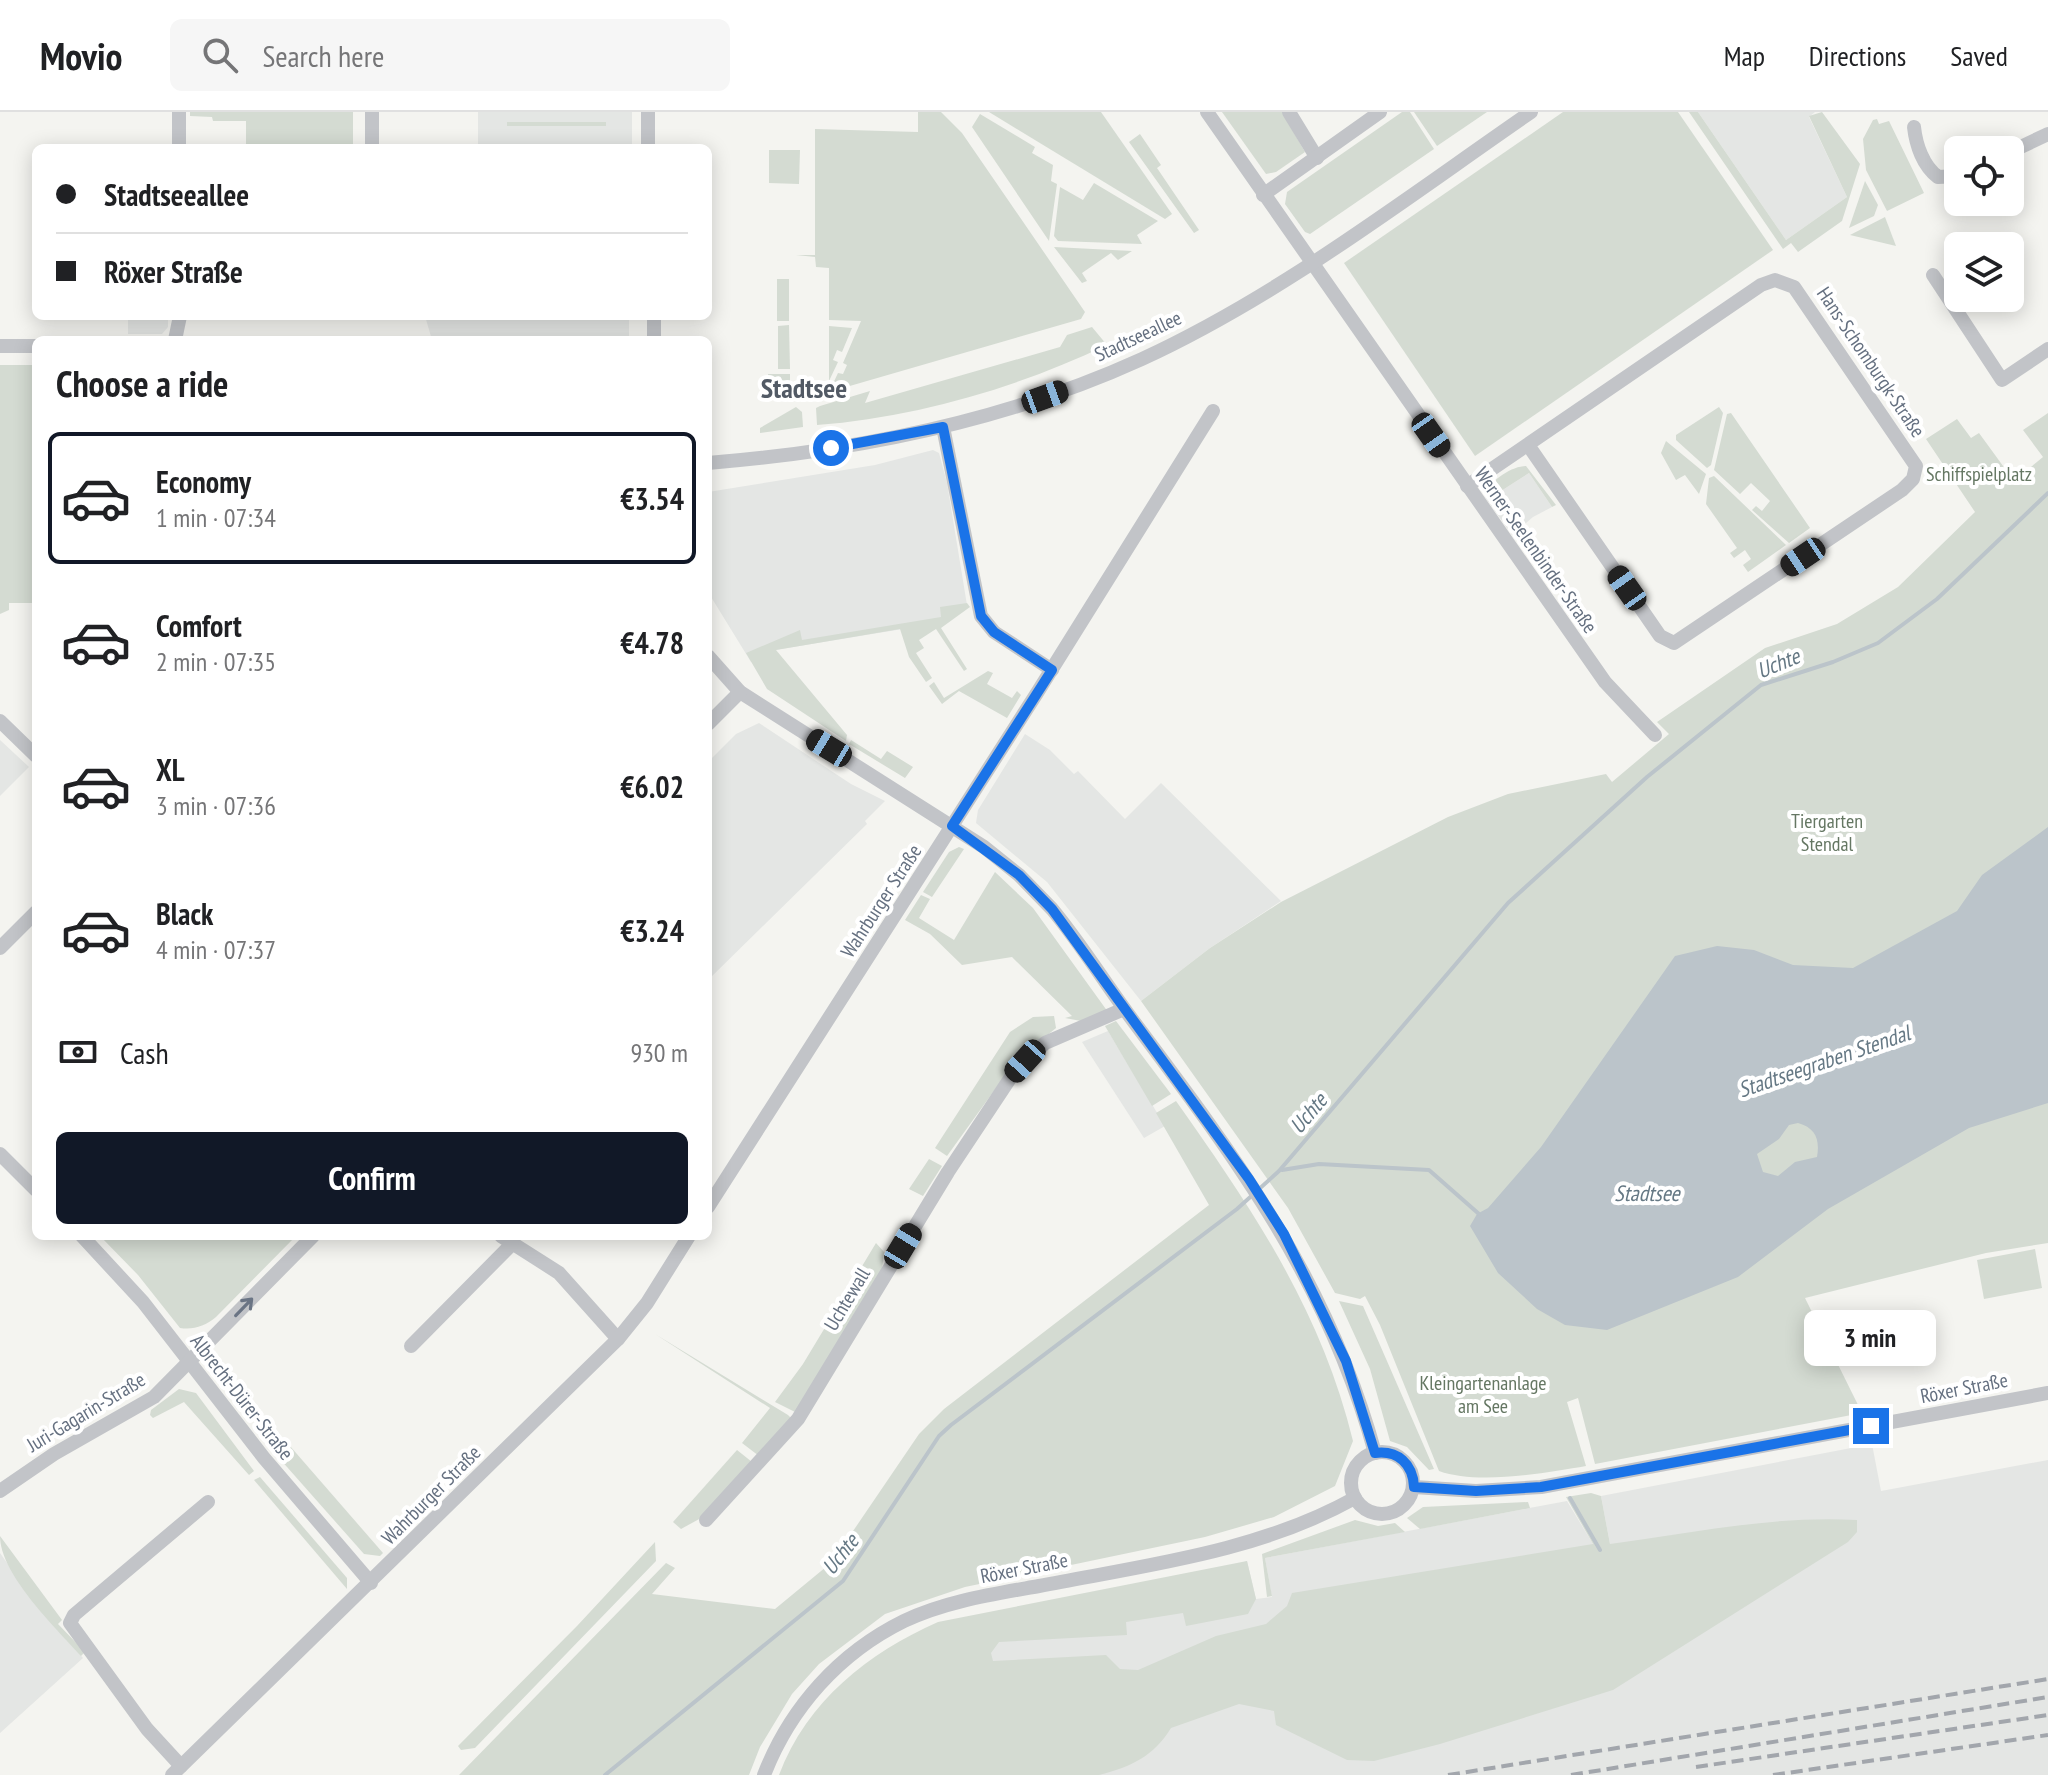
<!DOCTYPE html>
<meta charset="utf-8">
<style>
:root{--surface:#fff;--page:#f6f6f6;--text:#202124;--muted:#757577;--line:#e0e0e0;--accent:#111827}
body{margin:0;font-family:"PT Sans Narrow",sans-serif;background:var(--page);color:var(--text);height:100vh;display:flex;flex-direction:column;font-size:30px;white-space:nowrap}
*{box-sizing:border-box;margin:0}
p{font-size:26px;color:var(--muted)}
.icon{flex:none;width:44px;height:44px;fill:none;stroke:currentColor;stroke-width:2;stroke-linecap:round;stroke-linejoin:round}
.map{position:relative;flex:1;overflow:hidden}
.details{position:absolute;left:32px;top:224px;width:680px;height:904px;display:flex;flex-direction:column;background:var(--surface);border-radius:12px;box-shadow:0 4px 20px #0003}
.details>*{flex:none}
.hud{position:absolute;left:32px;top:32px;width:680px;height:176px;border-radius:12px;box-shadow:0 4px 20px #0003;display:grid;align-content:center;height:176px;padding:0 24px;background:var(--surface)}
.controls{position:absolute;left:1944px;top:24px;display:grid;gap:16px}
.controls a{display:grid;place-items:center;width:80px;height:80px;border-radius:12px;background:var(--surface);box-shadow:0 4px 20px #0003;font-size:40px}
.end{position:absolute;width:36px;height:36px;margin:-18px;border:10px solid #1a73e8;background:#fff;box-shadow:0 0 0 4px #fff}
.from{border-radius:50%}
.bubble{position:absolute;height:56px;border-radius:12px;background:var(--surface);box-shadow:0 4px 20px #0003;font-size:26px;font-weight:600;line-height:56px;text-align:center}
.car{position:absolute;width:24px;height:48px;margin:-24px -12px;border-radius:10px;box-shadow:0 0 6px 2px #0007;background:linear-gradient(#222 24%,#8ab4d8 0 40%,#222 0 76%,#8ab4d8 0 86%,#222 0)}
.hud b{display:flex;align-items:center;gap:28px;height:76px;font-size:30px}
.hud b+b{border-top:2px solid var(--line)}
.hud i{width:20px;height:20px;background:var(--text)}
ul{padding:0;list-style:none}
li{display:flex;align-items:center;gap:24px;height:132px;margin:0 16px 12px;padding:0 8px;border:4px solid transparent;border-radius:12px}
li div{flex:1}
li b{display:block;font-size:30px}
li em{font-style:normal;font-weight:600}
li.current{border-color:var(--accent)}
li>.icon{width:72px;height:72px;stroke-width:1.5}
h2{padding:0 24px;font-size:36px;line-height:96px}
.pay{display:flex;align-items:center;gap:20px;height:88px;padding:0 24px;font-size:30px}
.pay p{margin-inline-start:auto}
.primary-button{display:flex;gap:16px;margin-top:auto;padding:16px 24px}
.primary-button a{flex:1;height:92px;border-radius:12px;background:var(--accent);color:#fff;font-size:32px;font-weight:600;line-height:92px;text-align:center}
header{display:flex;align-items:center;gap:48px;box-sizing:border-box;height:112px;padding:0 40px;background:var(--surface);border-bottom:2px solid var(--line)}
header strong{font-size:38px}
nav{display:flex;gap:44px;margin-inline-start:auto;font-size:28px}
.search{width:560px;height:72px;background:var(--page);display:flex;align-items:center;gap:20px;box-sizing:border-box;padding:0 28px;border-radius:12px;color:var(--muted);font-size:30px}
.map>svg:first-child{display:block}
.built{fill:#e4e6e4}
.green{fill:#d4dbd2}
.water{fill:#bbc4ca;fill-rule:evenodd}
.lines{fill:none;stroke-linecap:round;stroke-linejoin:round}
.stream{stroke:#bbc4ca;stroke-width:4}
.minor{stroke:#c2c4c8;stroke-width:14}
.rail{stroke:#a2a6ac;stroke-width:4;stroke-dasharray:12 6;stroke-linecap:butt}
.oneway{stroke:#6a7484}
.route{stroke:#1a73e8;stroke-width:10}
.labels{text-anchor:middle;stroke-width:8;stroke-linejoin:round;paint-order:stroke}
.street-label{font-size:20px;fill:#657080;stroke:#fff}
.park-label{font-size:20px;fill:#657763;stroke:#fff}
.water-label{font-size:22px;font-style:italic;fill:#657884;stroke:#fff}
.district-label{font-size:28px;font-weight:bold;fill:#525a65;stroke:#fff}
</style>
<header>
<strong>Movio</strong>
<div class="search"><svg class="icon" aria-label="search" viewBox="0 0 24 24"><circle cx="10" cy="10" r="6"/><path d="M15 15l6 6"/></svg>Search here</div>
<nav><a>Map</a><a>Directions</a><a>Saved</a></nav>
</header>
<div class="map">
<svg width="2048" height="1663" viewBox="0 0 2048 1663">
<rect width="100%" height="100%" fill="#f4f4f0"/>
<!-- built -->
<g class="built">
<rect x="478" y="0" width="154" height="36"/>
<path d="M 1698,0 L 1815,0 L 1809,5 L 1847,85 L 1786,128 Z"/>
<path d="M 128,204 L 168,204 L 168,215 L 162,222 L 128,222 Z"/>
<path d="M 425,204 L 629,204 L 629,228 L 432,228 Z"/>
<path d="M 933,338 L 939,341 L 947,371 L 967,493 L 945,510 L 775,538 L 751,550 L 708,480 L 708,380 L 875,353 Z"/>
<path d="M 1529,361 L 1552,395 L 1533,405 L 1512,423 L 1487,388 Z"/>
<path d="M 759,611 L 851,672 L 885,689 L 865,709 L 867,712 L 708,868 L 708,650 L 736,622 Z"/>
<path d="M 1025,622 L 1050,638 L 1074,662 L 1078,659 L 1125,707 L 1161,671 L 1281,789 L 1210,836 L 1141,889 L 1047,770 L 976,711 L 978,698 Z"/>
<path d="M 0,628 L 29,655 L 0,684 Z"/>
<path d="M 1108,919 L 1165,1014 L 1144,1026 L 1082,930 Z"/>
<path d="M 1872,1332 L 1881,1379 L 2048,1348 L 2048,1663 L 809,1663 L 879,1568 L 1247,1449 L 1256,1487 L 1272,1485 L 1265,1446 L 1567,1389 L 1593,1432 L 1610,1432 L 1601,1384 Z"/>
<path d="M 0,1441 L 39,1496 L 83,1546 L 0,1621 Z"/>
</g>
<!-- green -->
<g class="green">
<path d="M 190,0 L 353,0 L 353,36 L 246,36 L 246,9 L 213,9 L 212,5 L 190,4 Z"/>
<path d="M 918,0 L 941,0 L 962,21 L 1085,200 L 1081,207 L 829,280 L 838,261 L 843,262 L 847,253 L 843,251 L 861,209 L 829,208 L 829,156 L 816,155 L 815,145 L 796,143 L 815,143 L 815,17 L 918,20 Z"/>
<path d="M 989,0 L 1101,0 L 1172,102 L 1165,107 Z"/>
<path d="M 1222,0 L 1282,0 L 1305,40 L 1276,60 L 1266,62 Z"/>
<path d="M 1402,0 L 1410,0 L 1434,37 L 1310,122 L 1305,120 L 1285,92 L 1287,80 Z"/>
<path d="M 1414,0 L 1487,0 L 1437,34 Z"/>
<path d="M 1563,0 L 1678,0 L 1773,138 L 1475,344 L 1344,151 Z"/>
<path d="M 1689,0 L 1698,0 L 1786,128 L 1847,85 L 1809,4 L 1822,0 L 1860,52 L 1842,109 L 1798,140 L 1791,131 L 1783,137 Z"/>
<path d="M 980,2 L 1035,35 L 1032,41 L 1053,53 L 1051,69 L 1057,72 L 1049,129 L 972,15 Z"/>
<path d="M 1877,7 L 1879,12 L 1889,9 L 1924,81 L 1887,99 L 1866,58 L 1863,27 L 1873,8 Z"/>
<rect x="507" y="10" width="99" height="4"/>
<path d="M 1140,22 L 1161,53 L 1157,56 L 1199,118 L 1194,121 L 1129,30 Z"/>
<path d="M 769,38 L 800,38 L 799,72 L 769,71 Z"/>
<path d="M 1865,69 L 1878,93 L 1874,104 L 1849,116 Z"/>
<path d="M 1094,71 L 1158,109 L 1137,123 L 1142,132 L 1058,129 L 1054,124 L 1060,75 L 1083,88 Z"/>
<path d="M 1885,105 L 1896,134 L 1850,123 Z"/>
<path d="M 1054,135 L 1132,139 L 1118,148 L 1111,141 L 1082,161 L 1087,169 L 1082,171 Z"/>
<rect x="777" y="167" width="12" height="42"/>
<path d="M 789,213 L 790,257 L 778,257 L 778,214 Z"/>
<path d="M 829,214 L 852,216 L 842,240 L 837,238 L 833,248 L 838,250 L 829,269 Z"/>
<path d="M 1092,215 L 1107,233 C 1017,276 916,305 817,313 L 816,296 L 820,294 L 870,279 L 865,291 L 1060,235 L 1067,223 Z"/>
<path d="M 0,253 L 36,253 L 36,491 L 9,491 L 9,498 L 0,502 Z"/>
<path d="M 768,262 L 790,262 L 790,282 L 771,279 Z"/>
<path d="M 796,295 L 802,300 L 803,315 L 760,321 L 760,316 Z"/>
<path d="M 1719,295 L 1723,301 L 1711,353 L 1707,356 L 1676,328 L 1676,323 Z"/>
<path d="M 1731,301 L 1810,416 L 1789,431 L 1752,398 L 1756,394 L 1762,399 L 1770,389 L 1751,371 L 1740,382 L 1714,358 L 1727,302 Z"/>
<path d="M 2048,301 L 2048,1131 L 1986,1141 L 1805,1186 L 1862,1301 L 1595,1352 L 1578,1286 L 1567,1290 L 1586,1354 C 1546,1361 1477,1373 1439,1359 L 1380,1213 L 1365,1184 L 1360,1187 L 1335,1181 L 1288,1096 L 1141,889 L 1210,836 L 1281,790 L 1448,705 L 1508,682 L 1606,662 L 1612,670 L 1669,622 L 1657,610 L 1765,536 L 1837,512 L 1898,475 L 1975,400 L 1926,327 L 1957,307 L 1971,326 L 1979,321 L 2014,369 L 2043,345 L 2023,318 Z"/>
<path d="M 1666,329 L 1706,362 L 1699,382 L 1685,363 L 1676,368 L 1661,341 Z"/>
<path d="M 1526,354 L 1556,393 L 1552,395 L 1529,361 L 1487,388 L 1485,380 C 1492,368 1512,354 1526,354 Z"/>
<path d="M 1714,364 L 1786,433 L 1748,460 L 1743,453 L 1751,447 L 1745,438 L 1734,446 L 1730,441 L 1737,436 L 1706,392 L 1709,366 Z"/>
<path d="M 967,491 L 970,495 L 941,516 L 967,557 L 964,559 L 936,517 L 919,528 L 924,536 L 916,541 L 932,566 L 926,570 L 909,545 L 900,517 L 776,538 L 847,623 L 846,629 L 767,577 L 746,541 L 800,518 L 802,528 L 941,505 L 940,495 Z"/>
<path d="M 988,559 L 993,561 L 987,572 L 1012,586 L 1017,579 L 1021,583 L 1007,606 L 959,579 L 942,592 L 929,574 L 934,570 L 944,586 Z"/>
<path d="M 851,628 L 881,647 L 887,639 L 913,655 L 905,666 L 849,632 Z"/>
<path d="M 959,735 L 964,737 L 932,785 L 923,780 L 949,740 Z"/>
<path d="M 995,760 L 1033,796 L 1108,900 L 1081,909 L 1065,906 L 1072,904 L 1012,845 L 962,853 L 930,822 L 905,808 L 921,783 L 930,787 L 919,806 L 954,828 Z"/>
<path d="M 1054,904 L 1056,916 L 1014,951 L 947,1044 L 935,1036 L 1010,920 L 1033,905 Z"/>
<path d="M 1116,909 L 1171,982 L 1152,994 L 1105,914 Z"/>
<path d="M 1176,989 C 1253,1098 1321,1198 1353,1329 L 1335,1374 L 1274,1405 L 1205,1425 L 965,1475 L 885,1502 L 819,1552 L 792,1582 L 760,1635 L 749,1663 L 459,1663 L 666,1451 L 675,1456 L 652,1482 L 775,1497 L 832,1450 L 919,1322 L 944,1297 L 1209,1093 L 1156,1001 Z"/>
<path d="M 929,1047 L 942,1054 L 923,1084 L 909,1077 Z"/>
<path d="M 100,1124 L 296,1124 L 216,1205 C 205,1214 194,1218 180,1216 L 138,1163 Z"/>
<path d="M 876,1131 L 884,1140 L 882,1158 L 795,1300 L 775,1290 L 803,1252 Z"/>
<path d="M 2035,1137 L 2042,1176 L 1984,1187 L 1977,1148 Z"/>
<path d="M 1339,1189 L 1363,1194 L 1434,1357 L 1429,1358 L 1407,1335 L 1390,1329 L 1370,1257 Z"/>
<path d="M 655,1222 L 788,1303 L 792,1307 L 759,1344 L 742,1331 L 770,1296 Z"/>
<path d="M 179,1277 L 196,1281 L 254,1359 L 249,1363 L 184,1290 L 153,1306 L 150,1303 L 151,1298 Z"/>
<path d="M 283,1326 L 383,1441 L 380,1444 L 364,1442 L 272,1338 Z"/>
<path d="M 737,1338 L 752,1350 L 701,1406 L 681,1417 L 673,1410 Z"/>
<path d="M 260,1365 L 347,1466 L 347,1477 L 254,1368 Z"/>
<path d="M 1591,1381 L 1601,1384 L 1610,1432 C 1692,1421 1775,1403 1857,1408 L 1857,1420 L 1848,1430 L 1613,1578 L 1440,1632 L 1374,1649 L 1347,1648 L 1276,1613 L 1274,1599 L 1239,1592 L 1171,1616 C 1154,1644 1131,1655 1099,1663 L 779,1663 C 807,1589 868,1541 938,1510 L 1247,1449 L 1256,1487 L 1248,1502 L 1186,1514 L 1183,1501 L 1126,1510 L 1127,1523 L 999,1530 L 991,1541 L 993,1549 L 1106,1543 L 1120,1557 L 1138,1558 L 1216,1524 L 1266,1512 L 1287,1494 L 1292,1481 L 1593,1432 L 1566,1385 Z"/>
<path d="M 1528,1390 L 1530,1396 L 1420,1417 L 1407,1406 L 1423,1395 Z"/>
<path d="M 1355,1408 L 1378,1414 L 1395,1411 L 1405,1420 L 1265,1446 L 1272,1484 L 1267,1485 L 1262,1442 Z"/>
<path d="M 0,1424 L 62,1508 L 58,1512 L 85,1540 L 81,1544 C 55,1515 0,1462 0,1424 Z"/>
<path d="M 655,1430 L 656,1449 L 475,1636 L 461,1638 L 458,1634 L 577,1514 Z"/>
</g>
<!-- water -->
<path class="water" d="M 2048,715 L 2048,991 L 1969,1016 L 1828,1097 L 1738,1165 L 1607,1218 L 1565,1213 L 1537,1197 L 1498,1161 L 1470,1114 L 1477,1102 L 1488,1096 L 1541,1035 L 1675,844 L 1717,834 L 1754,838 L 1793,853 L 1853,856 L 1957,799 L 1982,763 ZM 1798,1011 C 1816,1016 1820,1028 1817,1045 L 1795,1050 L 1778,1064 L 1763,1060 L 1757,1042 L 1779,1027 L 1789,1013 Z"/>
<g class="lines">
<!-- stream -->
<g class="stream">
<path d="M 1282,1058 L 1319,1052 L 1429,1058 L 1479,1102"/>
<path d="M 1570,1386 L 1600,1438"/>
<path d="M 605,1663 L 843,1469 L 939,1324 L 951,1313 L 1237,1097 L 1279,1059 L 1508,791 L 1647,665 L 1761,573 L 1833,550 L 1878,531 L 1937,487 L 2048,381"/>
</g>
<!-- minor -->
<g class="minor">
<path d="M 372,0 L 372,36"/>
<path d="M 648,0 L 648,36"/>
<path d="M 1207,0 L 1605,570 L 1655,623"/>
<path d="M 1289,0 L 1317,46"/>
<path d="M 1914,15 C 1916,33 1923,54 1938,65 L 1958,64"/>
<path d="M 179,36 L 179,0"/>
<path d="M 2010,40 L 2048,22"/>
<path d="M 1263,83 L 1380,0"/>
<path d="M 1933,163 L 2002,268 L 2048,237"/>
<path d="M 654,204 L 654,228"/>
<path d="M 175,228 L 180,204"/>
<path d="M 0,234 L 36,234"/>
<path d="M 943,315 L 981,504 L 994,520 L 1052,558"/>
<path d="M 708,351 C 856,339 1006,309 1142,247 C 1281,183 1406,86 1531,0"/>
<path d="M 1467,374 L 1761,173 L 1775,168 L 1794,175 L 1916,354 L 1913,367 L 1902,378 L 1674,531 L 1660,524 L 1528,333"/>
<path d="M 708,544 L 740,580 L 984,735 L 1019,763 L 1052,797 C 1082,833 1106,873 1134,910 C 1239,1050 1328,1169 1375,1341"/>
<path d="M 0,609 L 36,644"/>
<path d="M 708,612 L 740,580"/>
<path d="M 0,836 L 36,800"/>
<path d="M 0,1042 L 36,1078"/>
<path d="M 708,1095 L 1037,581 L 1213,299"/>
<path d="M 82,1124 L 143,1190 L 264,1346 L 371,1471"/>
<path d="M 501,1124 L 559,1161 L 618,1227"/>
<path d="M 411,1234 L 512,1132"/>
<circle cx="1382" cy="1371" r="31"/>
<path d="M 1414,1375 L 1476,1379 L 1541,1375 L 2048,1281"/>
<path d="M 0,1379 L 54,1342 L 154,1285 L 313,1124"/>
<path d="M 706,1408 L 798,1307 L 948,1060 L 1011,965 L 1045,931 L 1124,897"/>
<path d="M 181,1654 L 147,1617 L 70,1511 L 74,1503 L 208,1390"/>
<path d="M 172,1663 L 618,1227 L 647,1191 L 689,1124"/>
<path d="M 764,1663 C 790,1596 839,1541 904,1509 C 946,1489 994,1482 1039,1474 C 1147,1453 1258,1440 1355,1386"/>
</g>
<!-- rail -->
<g class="rail">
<path d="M 1696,1655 L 2048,1603"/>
<path d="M 1448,1663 L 2048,1567"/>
<path d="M 1571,1663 L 2048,1585"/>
<path d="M 1773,1663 L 2048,1623"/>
</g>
</g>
<!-- one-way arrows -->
<defs><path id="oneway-shaft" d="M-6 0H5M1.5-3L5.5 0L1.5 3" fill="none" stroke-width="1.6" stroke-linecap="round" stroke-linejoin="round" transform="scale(2)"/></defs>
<use class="oneway" href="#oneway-shaft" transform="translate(244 1195) rotate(-46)"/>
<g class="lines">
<!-- route -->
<path class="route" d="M 831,336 L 943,315 L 981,504 L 994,520 L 1052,558 L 952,714 L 1019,763 L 1052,797 L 1249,1067 L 1284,1122 L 1346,1249 L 1375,1341 C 1398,1338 1413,1352 1414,1375 L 1476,1379 L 1541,1375 L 1871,1314"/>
</g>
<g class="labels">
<!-- street labels -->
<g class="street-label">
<text transform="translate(1138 224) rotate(-25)" y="7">Stadtseeallee</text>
<text transform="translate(1871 250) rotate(56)" y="7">Hans-Schomburgk-Straße</text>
<text transform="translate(1536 438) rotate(55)" y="7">Werner-Seelenbinder-Straße</text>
<text transform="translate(881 789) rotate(-57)" y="7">Wahrburger Straße</text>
<text transform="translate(847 1187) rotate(-59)" y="7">Uchtewall</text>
<text transform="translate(1964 1276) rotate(-11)" y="7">Röxer Straße</text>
<text transform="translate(242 1285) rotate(52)" y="7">Albrecht-Dürer-Straße</text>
<text transform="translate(86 1300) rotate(-31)" y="7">Juri-Gagarin-Straße</text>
<text transform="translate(431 1383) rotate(-45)" y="7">Wahrburger Straße</text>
<text transform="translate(1024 1456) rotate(-11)" y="7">Röxer Straße</text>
</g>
<!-- park labels -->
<g class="park-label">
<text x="1979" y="369">Schiffspielplatz</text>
<text x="1827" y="716">Tiergarten<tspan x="1827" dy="23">Stendal</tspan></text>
<text x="1483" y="1278">Kleingartenanlage<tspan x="1483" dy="23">am See</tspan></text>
</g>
<!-- water labels -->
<g class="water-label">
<text transform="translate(1778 551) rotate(-22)" y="8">Uchte</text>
<text transform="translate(1824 949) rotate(-19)" y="8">Stadtseegraben Stendal</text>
<text transform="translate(1308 1001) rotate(-50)" y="8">Uchte</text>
<text x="1647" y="1089">Stadtsee</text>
<text transform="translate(840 1442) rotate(-52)" y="8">Uchte</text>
</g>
<!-- district labels -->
<g class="district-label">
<text x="804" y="286">Stadtsee</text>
</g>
</g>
</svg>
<div class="controls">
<a><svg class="icon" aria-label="locate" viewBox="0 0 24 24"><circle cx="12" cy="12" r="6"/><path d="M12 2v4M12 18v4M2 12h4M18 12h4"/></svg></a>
<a><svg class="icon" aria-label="layers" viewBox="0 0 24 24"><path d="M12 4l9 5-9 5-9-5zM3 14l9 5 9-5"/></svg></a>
</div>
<i class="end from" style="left:831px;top:336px"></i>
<i class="end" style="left:1871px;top:1314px"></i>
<div class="bubble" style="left:1804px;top:1198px;width:132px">3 min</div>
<i class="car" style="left:1045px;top:285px;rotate:70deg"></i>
<i class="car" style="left:1431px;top:323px;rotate:145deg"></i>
<i class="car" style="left:1803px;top:445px;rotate:236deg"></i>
<i class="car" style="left:1627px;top:476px;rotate:325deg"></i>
<i class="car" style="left:829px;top:636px;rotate:301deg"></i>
<i class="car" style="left:1025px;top:949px;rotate:222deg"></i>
<i class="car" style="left:903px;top:1134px;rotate:31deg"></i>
<div class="hud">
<b><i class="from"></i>Stadtseeallee</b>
<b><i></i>Röxer Straße</b>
</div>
<section class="details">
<h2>Choose a ride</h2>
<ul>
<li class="current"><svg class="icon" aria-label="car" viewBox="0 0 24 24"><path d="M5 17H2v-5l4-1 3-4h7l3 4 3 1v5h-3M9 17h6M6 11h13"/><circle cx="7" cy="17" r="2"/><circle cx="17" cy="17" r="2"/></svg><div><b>Economy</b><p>1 min · 07:34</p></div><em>€3.54</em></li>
<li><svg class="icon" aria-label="car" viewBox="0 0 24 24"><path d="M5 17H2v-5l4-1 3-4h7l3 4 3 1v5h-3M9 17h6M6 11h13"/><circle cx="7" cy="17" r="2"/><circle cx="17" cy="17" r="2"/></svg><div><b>Comfort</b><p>2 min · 07:35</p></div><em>€4.78</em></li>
<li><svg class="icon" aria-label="car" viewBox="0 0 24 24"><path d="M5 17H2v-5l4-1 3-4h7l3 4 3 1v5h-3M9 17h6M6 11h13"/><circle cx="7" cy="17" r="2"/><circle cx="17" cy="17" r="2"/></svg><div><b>XL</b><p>3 min · 07:36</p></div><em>€6.02</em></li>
<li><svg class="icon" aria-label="car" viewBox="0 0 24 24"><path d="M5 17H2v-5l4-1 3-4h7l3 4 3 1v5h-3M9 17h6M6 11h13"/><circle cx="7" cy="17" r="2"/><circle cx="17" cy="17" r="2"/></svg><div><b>Black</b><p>4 min · 07:37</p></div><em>€3.24</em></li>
</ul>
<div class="pay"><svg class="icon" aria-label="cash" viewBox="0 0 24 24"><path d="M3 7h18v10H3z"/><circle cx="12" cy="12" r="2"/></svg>Cash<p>930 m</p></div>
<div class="primary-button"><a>Confirm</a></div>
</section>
</div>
